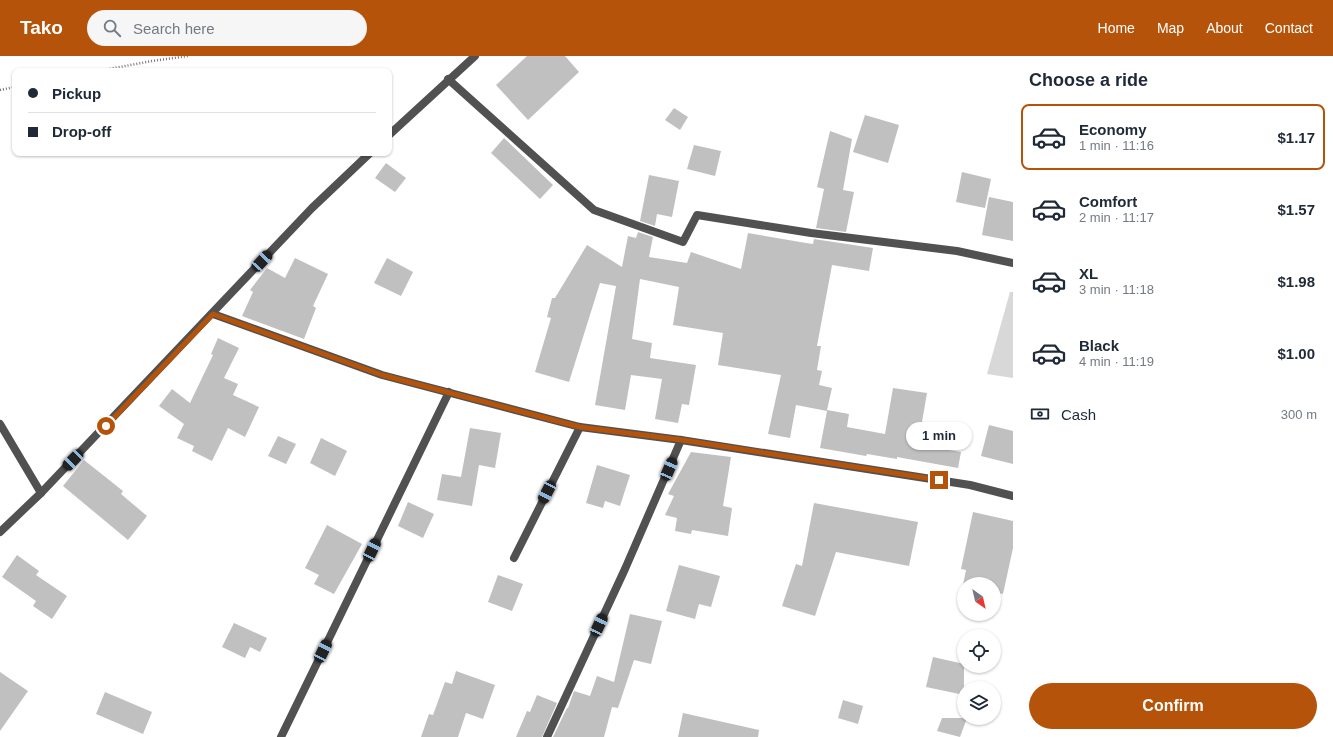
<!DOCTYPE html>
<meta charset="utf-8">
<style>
:root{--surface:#fff;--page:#f6f6f7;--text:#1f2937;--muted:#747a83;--line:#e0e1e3;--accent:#b45309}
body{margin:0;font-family:Arial,sans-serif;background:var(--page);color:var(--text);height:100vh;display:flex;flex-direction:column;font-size:15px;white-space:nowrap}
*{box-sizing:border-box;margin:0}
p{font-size:13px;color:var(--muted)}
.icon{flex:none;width:22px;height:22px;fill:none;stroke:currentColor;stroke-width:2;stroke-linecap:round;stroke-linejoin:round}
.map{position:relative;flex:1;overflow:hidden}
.details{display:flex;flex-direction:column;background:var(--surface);width:320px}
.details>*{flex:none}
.guide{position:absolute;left:12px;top:12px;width:380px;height:88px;border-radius:8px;box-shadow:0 1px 3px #0004;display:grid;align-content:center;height:88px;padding:0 16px;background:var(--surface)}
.needle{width:26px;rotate:146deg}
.buttons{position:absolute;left:957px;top:521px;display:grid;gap:8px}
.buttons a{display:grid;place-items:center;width:44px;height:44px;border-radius:50%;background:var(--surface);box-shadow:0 1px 3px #0004;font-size:20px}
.end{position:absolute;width:18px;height:18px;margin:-9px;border:5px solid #b45309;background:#fff;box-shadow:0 0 0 2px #fff}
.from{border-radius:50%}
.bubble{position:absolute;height:28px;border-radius:14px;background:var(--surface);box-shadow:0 1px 3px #0004;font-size:13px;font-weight:700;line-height:28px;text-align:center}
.car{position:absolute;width:12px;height:24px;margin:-12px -6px;border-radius:5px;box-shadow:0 0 3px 1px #0007;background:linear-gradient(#222 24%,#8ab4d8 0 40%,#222 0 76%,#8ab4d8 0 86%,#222 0)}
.guide b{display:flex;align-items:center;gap:14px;height:38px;font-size:15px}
.guide b+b{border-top:1px solid var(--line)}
.guide i{width:10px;height:10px;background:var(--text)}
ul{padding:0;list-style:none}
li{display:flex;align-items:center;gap:12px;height:66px;margin:0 8px 6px;padding:0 8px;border:2px solid transparent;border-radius:8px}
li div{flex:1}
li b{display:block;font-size:15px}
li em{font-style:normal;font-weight:700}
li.current{border-color:var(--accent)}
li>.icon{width:36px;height:36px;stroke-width:1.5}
h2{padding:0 16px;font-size:18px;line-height:48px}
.pay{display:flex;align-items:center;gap:10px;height:44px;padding:0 16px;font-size:15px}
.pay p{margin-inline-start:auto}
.primary-button{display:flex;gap:8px;margin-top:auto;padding:8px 16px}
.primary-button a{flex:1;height:46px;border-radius:24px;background:var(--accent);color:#fff;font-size:16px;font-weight:700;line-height:46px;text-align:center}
header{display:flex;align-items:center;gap:24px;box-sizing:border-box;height:56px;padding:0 20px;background:var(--accent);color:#fff}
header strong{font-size:19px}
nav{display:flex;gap:22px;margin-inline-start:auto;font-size:14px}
.search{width:280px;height:36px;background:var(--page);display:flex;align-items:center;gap:10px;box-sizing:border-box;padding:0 14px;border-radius:22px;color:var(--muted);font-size:15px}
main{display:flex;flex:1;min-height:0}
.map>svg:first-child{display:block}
.green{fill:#d8d8d8}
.building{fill:#c0c0c0}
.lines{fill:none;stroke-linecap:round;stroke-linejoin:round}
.path{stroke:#737373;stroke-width:2.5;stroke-dasharray:1 2;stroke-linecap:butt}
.lane{stroke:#515151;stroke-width:8}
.street{stroke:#515151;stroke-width:8}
.route{stroke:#b45309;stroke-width:5}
</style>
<header>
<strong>Tako</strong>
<div class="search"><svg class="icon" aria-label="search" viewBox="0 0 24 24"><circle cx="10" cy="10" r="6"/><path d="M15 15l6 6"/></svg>Search here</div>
<nav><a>Home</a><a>Map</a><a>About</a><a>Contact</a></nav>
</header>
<main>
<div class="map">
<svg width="1013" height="681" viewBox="0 0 1013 681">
<rect width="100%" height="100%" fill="#fff"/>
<!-- green -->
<path class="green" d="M 1010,236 L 1013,236 L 1013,322 L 987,318 Z"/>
<!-- building -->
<g class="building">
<path d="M 527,0 L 565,0 L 579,16 L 528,64 L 496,29 Z"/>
<path d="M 674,52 L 688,61 L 680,74 L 665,64 Z"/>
<path d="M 865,59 L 899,69 L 888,107 L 853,96 Z"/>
<path d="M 830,75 L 852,83 L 843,134 L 854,136 L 846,176 L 816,172 L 824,133 L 817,131 Z"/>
<path d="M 504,82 L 553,129 L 540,143 L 491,97 Z"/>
<path d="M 694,89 L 721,95 L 715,120 L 687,113 Z"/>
<path d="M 386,107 L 406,122 L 395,136 L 375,122 Z"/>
<path d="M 962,116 L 991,123 L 985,152 L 956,146 Z"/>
<path d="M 649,119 L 679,125 L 672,161 L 657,158 L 655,170 L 640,165 Z"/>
<path d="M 989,141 L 1013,146 L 1013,185 L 982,179 Z"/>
<path d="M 638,176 L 653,181 L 649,201 L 687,207 L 691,196 L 741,213 L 748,177 L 806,187 L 813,188 L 814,183 L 873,192 L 869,215 L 832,209 L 817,290 L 821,290 L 817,314 L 822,315 L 819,329 L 832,332 L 827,354 L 849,358 L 847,371 L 885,378 L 893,332 L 927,337 L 918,389 L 961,396 L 958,412 L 897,401 L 897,403 L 867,398 L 866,400 L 820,392 L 827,355 L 796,349 L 790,382 L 768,378 L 781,319 L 718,309 L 723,277 L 673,269 L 679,231 L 640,223 L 632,283 L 652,287 L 650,302 L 696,309 L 689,349 L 682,348 L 678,367 L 655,363 L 662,323 L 631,319 L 625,354 L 595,349 L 616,230 L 600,227 L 569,326 L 535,316 L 551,262 L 547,261 L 552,242 L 555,242 L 587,189 L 622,211 L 628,180 L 636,182 Z"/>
<path d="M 295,202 L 328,218 L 313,250 L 316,252 L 304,283 L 242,260 L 253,236 L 250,234 L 267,212 L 285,222 Z"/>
<path d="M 387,202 L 413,216 L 401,240 L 374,227 Z"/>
<path d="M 218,282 L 239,292 L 224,322 L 238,328 L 233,339 L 259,351 L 245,381 L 228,372 L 212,405 L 192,395 L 194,390 L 177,382 L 184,368 L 159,350 L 172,333 L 190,347 L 213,299 L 211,298 Z"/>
<path d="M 989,369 L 1013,375 L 1013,408 L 981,400 Z"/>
<path d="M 470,372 L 501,377 L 495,412 L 479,409 L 472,450 L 437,444 L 442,418 L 461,421 Z"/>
<path d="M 278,380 L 296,388 L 286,408 L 268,400 Z"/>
<path d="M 321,382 L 347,395 L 335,420 L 310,407 Z"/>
<path d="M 691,396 L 731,401 L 723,450 L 732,452 L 728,480 L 692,474 L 691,478 L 675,475 L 677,462 L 665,459 L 674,440 L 668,438 Z"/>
<path d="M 84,404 L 123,435 L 121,438 L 147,460 L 128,484 L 63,430 Z"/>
<path d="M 597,409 L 630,419 L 620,450 L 605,445 L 603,452 L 586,447 Z"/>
<path d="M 408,446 L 434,458 L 423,482 L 398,470 Z"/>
<path d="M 814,447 L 918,466 L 909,510 L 836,496 L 815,560 L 782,550 L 796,508 L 802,510 Z"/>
<path d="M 973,456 L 1013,465 L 1013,492 L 1003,538 L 994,536 L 994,528 L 963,529 L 966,514 L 961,513 Z"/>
<path d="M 327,469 L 362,488 L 334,538 L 314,528 L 319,519 L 305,512 Z"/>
<path d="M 17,499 L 39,515 L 36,519 L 67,540 L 52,563 L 33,550 L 36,545 L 2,521 Z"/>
<path d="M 679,509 L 720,520 L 711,551 L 699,548 L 695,563 L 666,555 Z"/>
<path d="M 498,519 L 523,528 L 512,555 L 488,546 Z"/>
<path d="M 630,558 L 662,565 L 651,608 L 634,604 L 618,652 L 612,651 L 604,681 L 553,681 L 567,652 L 568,652 L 574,635 L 590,640 L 597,620 L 614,626 Z"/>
<path d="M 234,567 L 267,582 L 260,596 L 250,591 L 245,602 L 222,591 Z"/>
<path d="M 933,601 L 964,608 L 964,639 L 926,631 Z"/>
<path d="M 456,615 L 495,629 L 483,663 L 466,657 L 458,681 L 421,681 L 429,658 L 433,659 L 445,626 L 452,628 Z"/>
<path d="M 0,616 L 28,635 L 0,675 Z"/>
<path d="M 105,636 L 152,656 L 143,678 L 96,658 Z"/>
<path d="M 537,639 L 557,647 L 542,681 L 516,681 L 527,655 L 530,656 Z"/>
<path d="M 843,644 L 863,650 L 858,668 L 838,662 Z"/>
<path d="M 683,657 L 759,674 L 758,681 L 678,681 Z"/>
<path d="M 942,662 L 967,662 L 960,681 L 937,675 Z"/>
</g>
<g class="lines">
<!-- path -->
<g class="path">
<path d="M 98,15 L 152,5 L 188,0"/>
<path d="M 0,34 L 15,31"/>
</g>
<!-- lane -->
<g class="lane">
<path d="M 448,23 L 594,154 L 683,186 L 697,159 L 811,177 L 957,195 L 1013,207"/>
<path d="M 0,368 L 41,437"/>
<path d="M 514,502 L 580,371"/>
<path d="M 281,681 L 449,336"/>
</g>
<!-- street -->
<g class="street">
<path d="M 389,79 L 475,0"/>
<path d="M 213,258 L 382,319 L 580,371 L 681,384 L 970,429 L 1013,440"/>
<path d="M 0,476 L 41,437 L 312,152 L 370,97"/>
<path d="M 547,681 L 625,513 L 681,384"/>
</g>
</g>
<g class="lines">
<!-- route -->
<path class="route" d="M 106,370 L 213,258 L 382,319 L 580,371 L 682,384 L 939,424"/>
</g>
</svg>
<div class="buttons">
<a><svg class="needle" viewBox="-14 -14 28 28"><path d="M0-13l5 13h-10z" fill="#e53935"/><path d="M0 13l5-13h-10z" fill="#747a83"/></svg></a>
<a><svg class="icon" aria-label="locate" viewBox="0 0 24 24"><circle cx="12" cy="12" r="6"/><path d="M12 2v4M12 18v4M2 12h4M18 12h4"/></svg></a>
<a><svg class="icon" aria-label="layers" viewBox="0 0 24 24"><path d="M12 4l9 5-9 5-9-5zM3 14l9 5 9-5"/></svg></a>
</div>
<i class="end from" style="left:106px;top:370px"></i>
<i class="end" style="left:939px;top:424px"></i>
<div class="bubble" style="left:906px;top:366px;width:66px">1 min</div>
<i class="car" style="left:262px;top:205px;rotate:43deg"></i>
<i class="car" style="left:73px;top:404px;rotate:224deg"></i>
<i class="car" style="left:669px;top:413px;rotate:23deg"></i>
<i class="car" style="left:547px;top:436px;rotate:207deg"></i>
<i class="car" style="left:372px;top:494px;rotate:26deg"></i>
<i class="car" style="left:599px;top:569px;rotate:25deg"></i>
<i class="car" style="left:323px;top:595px;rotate:26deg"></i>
<div class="guide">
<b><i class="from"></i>Pickup</b>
<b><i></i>Drop-off</b>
</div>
</div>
<section class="details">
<h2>Choose a ride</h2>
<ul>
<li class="current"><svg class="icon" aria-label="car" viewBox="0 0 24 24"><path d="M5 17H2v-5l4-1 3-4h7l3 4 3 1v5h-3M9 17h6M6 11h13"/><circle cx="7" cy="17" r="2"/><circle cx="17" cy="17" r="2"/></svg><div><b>Economy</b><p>1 min · 11:16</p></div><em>$1.17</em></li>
<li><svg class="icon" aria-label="car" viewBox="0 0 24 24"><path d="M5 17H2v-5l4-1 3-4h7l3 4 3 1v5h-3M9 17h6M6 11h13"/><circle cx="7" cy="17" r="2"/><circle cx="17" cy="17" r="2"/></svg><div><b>Comfort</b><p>2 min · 11:17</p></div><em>$1.57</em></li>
<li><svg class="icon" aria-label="car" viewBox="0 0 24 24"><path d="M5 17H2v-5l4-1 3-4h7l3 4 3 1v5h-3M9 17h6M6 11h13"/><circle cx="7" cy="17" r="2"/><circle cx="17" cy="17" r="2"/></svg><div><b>XL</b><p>3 min · 11:18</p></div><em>$1.98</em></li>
<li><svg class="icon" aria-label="car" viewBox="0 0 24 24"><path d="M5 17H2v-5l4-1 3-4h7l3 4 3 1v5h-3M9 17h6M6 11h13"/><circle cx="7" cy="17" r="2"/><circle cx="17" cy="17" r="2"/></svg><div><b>Black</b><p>4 min · 11:19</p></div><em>$1.00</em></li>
</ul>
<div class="pay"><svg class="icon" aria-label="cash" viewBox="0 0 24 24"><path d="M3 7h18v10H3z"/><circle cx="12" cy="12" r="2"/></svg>Cash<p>300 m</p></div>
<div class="primary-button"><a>Confirm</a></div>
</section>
</main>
